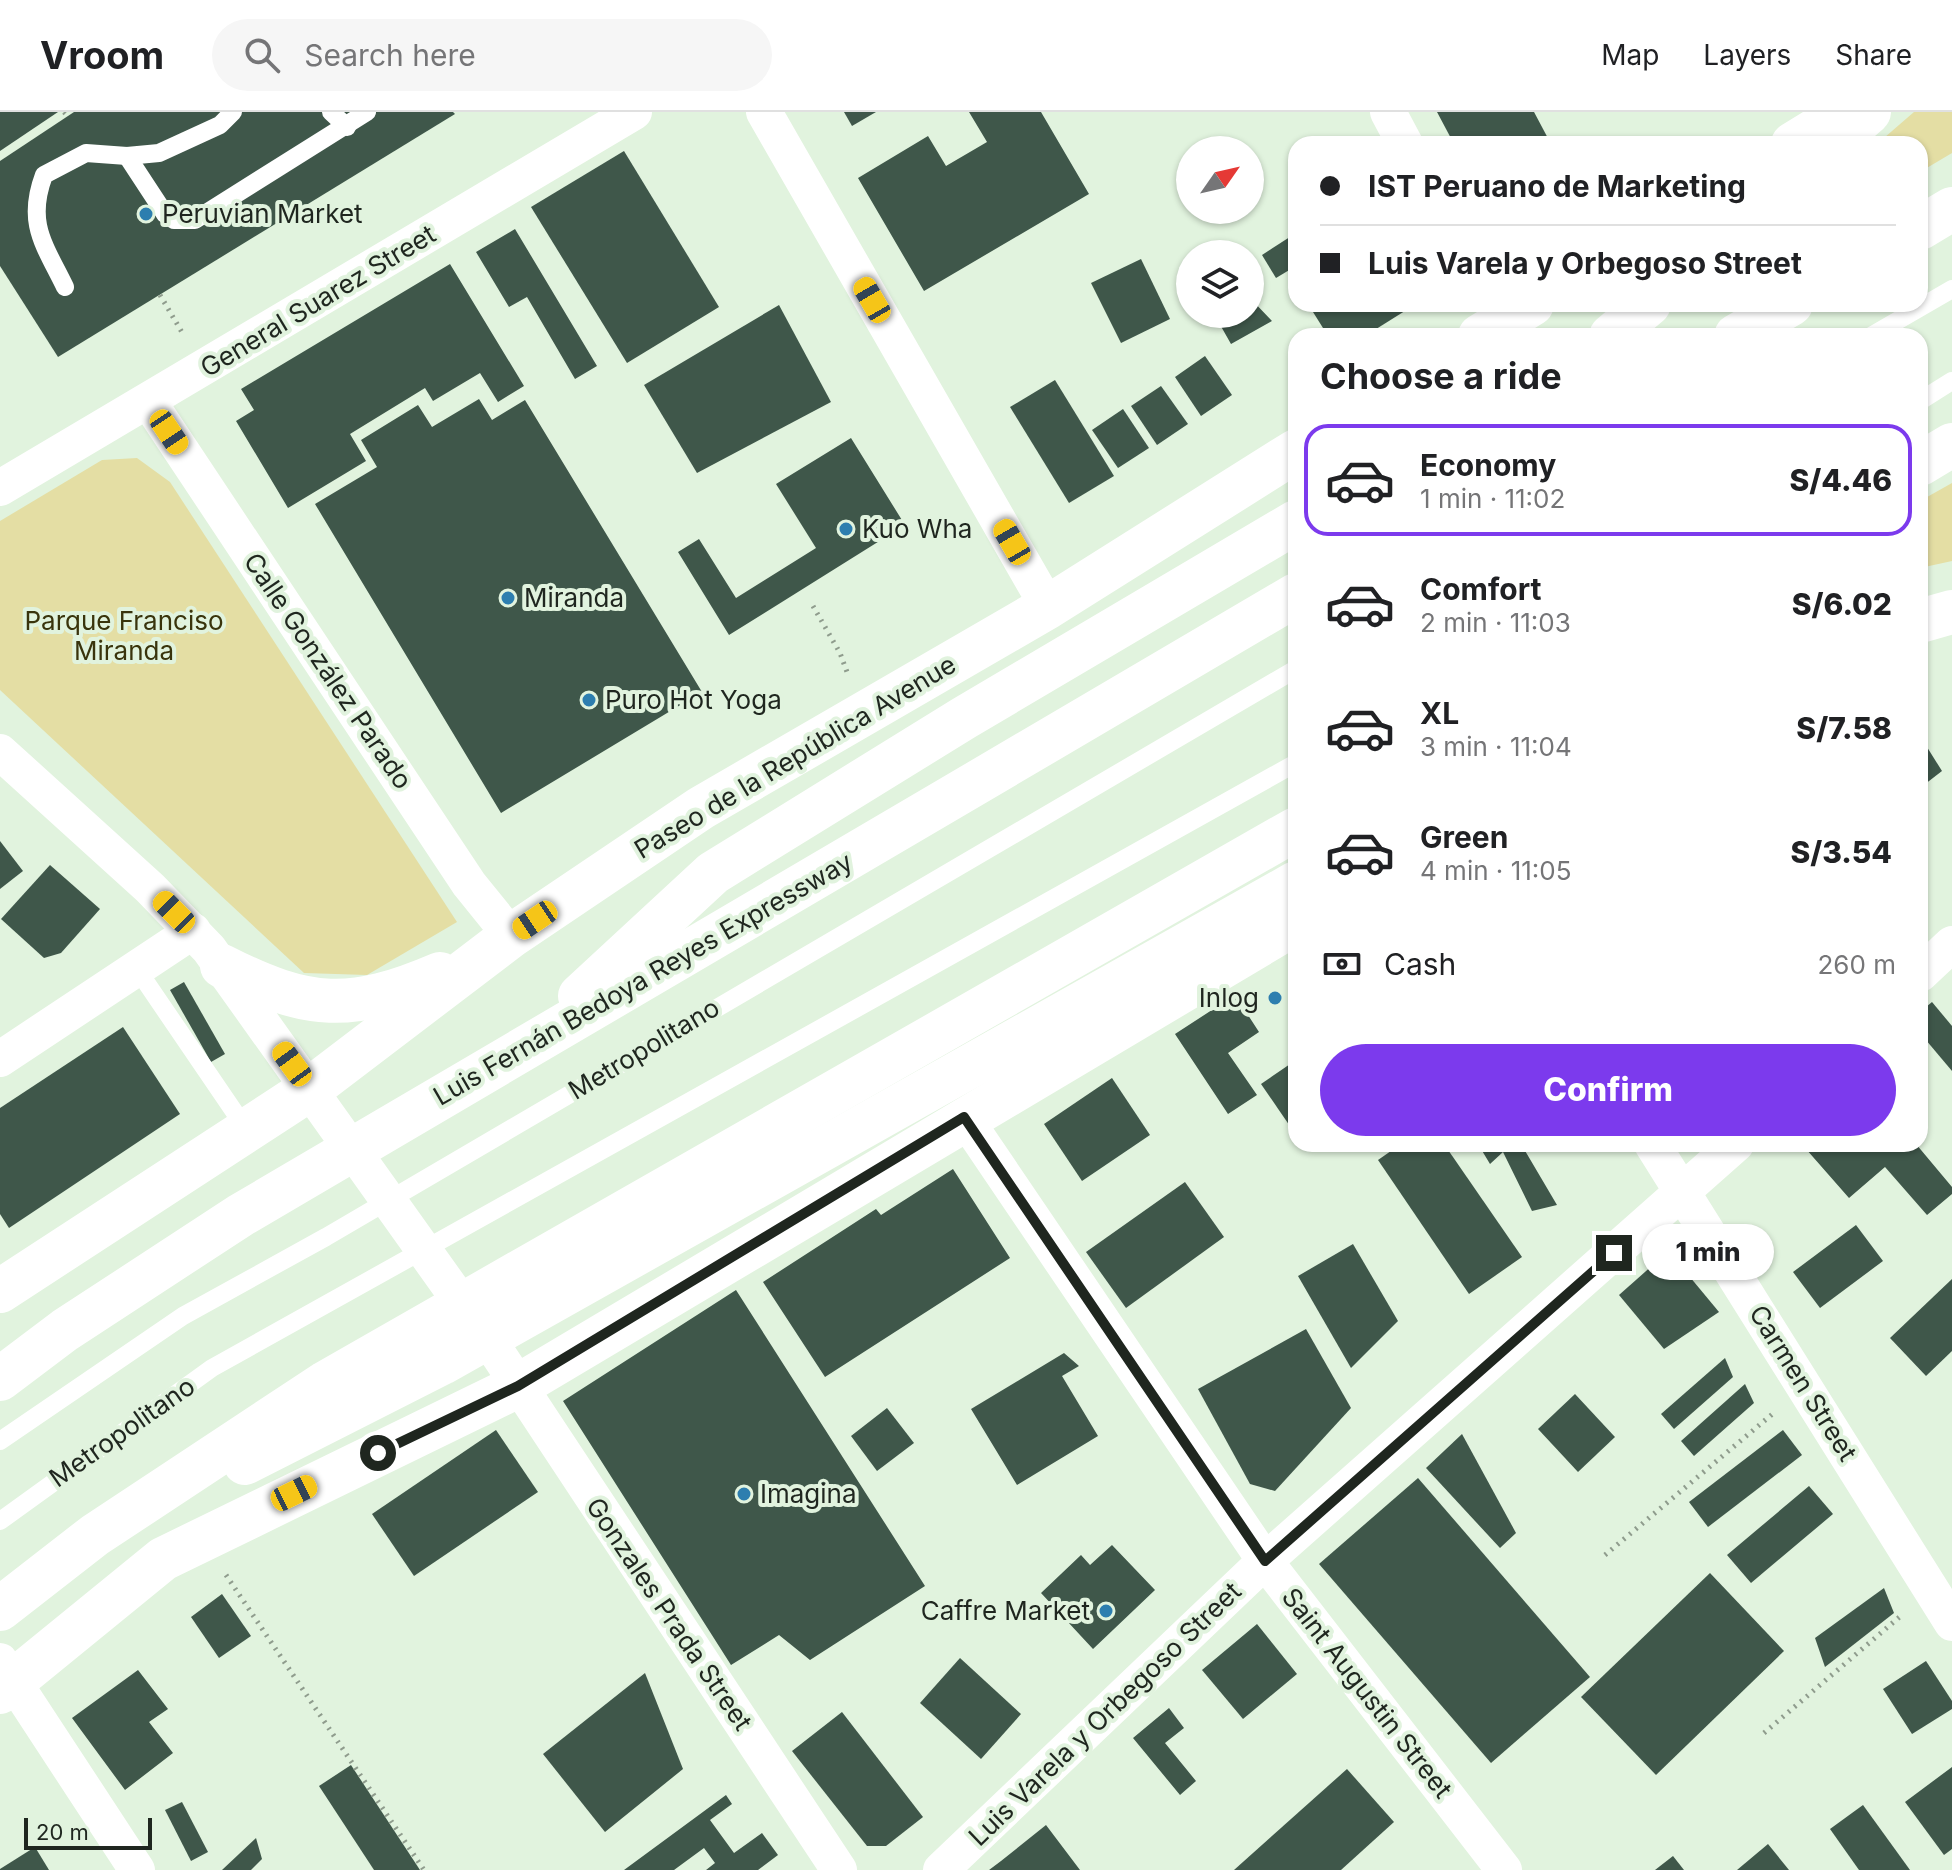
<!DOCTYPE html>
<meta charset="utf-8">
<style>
:root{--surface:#fff;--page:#f6f6f6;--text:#202124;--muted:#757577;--line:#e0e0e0;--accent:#7c3aed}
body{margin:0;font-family:Inter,sans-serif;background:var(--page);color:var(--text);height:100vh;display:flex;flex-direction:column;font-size:30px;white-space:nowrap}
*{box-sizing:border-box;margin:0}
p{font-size:26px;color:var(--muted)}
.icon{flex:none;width:44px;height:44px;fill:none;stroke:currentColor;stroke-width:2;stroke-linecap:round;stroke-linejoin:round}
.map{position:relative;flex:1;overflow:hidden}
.side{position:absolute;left:1288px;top:216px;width:640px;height:824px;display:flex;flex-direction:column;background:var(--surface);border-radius:24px;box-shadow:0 2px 6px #0004}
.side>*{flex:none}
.hud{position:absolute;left:1288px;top:24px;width:640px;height:176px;border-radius:24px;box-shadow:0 2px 6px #0004;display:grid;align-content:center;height:176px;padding:0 32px;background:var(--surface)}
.needle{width:52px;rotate:56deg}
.buttons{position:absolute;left:1176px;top:24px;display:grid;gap:16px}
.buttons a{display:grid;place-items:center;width:88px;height:88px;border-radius:50%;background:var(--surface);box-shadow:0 2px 6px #0004;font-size:40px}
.scale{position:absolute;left:24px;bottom:20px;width:128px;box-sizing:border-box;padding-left:8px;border:4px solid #1f261f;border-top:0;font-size:22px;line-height:28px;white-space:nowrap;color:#1f261f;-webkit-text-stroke:6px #e1f3de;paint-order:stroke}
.end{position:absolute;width:36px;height:36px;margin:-18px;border:10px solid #1f261f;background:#fff;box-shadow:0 0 0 4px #fff}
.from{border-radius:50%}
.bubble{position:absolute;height:56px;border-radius:28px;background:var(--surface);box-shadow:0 2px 6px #0004;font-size:26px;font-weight:800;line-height:56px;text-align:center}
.car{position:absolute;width:24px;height:48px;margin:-24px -12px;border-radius:10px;box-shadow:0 0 6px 2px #0007;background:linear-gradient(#f5c518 24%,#345 0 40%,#f5c518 0 76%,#345 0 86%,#f5c518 0)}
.hud b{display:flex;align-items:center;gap:28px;height:76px;font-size:30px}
.hud b+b{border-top:2px solid var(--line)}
.hud i{width:20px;height:20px;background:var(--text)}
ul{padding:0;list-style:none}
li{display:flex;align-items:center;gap:24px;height:112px;margin:0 16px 12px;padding:0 16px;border:4px solid transparent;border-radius:24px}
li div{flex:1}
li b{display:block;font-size:30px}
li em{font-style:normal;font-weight:800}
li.active{border-color:var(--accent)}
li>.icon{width:72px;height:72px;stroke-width:1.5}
h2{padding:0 32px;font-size:36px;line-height:96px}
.pay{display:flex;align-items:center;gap:20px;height:88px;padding:0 32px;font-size:30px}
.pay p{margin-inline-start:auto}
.action{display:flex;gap:16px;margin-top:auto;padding:16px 32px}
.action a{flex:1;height:92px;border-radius:48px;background:var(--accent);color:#fff;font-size:32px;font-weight:800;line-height:92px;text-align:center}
header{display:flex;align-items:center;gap:48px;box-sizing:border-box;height:112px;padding:0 40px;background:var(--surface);border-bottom:2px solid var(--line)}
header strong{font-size:38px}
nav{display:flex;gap:44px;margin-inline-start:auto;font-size:28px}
.search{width:560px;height:72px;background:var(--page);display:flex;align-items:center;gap:20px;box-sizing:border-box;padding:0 28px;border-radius:44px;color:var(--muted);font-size:30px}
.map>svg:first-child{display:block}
.green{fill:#e4dea4}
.building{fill:#3f574a}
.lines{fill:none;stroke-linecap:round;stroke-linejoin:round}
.path{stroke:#8f9c8d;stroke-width:5;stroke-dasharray:2 6;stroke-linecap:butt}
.lane{stroke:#fff;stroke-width:18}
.street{stroke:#fff;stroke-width:36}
.primary{stroke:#fff;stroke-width:44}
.highway{stroke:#fff;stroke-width:44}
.route{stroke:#1f261f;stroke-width:10}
.poi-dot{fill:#2d7eaf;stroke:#e1f3de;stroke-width:3}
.labels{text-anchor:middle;stroke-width:8;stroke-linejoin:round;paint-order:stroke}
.poi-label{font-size:26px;fill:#1f261f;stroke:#e1f3de;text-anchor:start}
.street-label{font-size:26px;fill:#1f261f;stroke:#e1f3de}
.park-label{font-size:26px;fill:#39340c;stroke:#e1f3de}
</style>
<header>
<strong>Vroom</strong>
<div class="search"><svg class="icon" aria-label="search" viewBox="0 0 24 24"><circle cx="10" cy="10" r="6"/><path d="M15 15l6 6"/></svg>Search here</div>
<nav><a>Map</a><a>Layers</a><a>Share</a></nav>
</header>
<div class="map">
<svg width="1952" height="1758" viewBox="0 0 1952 1758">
<rect width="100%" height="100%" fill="#e1f3de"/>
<!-- green -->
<g class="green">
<path d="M 1914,0 L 1952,0 L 1952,41 L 1920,60 L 1920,32 L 1877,32 Z"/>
<path d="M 137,346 L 170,370 L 457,810 L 367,863 L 304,861 L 0,578 L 0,409 L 102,348 Z"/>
<path d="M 1952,371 L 1952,449 L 1920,456 L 1920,389 Z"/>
</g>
<!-- building -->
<g class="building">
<path d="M 0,0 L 58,0 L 0,39 Z"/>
<path d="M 74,0 L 453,0 L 455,2 L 58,245 L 0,154 L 0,49 Z"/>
<path d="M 844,0 L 876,0 L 852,14 Z"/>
<path d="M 969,0 L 1041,0 L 1089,82 L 924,179 L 858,66 L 928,24 L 946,54 L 987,30 Z"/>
<path d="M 1437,0 L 1534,0 L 1551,32 L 1454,32 Z"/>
<path d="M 624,39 L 719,195 L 627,251 L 531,95 Z"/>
<path d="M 515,117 L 597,254 L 575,267 L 527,185 L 509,195 L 476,140 Z"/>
<path d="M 1296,121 L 1296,154 L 1276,166 L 1262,143 Z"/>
<path d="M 1141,147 L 1170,207 L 1121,231 L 1091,171 Z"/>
<path d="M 450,152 L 524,274 L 498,290 L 480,261 L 433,289 L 425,276 L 350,322 L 366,349 L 288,396 L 236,309 L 254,298 L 241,277 Z"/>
<path d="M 1250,186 L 1272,209 L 1231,232 L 1214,202 L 1250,202 Z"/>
<path d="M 1308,192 L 1416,192 L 1365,224 L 1328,224 Z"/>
<path d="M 779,193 L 831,290 L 697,361 L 644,273 Z"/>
<path d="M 1205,244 L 1232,283 L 1201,304 L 1175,265 Z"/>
<path d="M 1055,268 L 1114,364 L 1069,391 L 1010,295 Z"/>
<path d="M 1161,274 L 1188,312 L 1157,333 L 1131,294 Z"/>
<path d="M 479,287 L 492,308 L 525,288 L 702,580 L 501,701 L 315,392 L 377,355 L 361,328 L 418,293 L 432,315 Z"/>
<path d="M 1123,297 L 1149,336 L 1118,356 L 1092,318 Z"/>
<path d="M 851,326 L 905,413 L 729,523 L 678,440 L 699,427 L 736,486 L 816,436 L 776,372 Z"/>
<path d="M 1920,624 L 1942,659 L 1920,676 Z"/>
<path d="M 0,729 L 23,759 L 0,777 Z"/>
<path d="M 50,753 L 100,797 L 61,841 L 44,846 L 1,807 Z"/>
<path d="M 184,870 L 225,942 L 211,950 L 170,878 Z"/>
<path d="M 1235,883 L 1259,920 L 1228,941 L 1257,983 L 1228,1002 L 1175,922 Z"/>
<path d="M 1932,890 L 1952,914 L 1952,959 L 1920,921 L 1920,900 Z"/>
<path d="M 123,915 L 180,1002 L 9,1116 L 0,1102 L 0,996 Z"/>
<path d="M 1296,948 L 1296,1023 L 1261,972 Z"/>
<path d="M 1112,966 L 1150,1023 L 1082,1069 L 1044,1012 Z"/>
<path d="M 1401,1032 L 1444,1032 L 1522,1145 L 1469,1182 L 1378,1048 Z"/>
<path d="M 1478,1032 L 1521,1032 L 1557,1093 L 1532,1099 L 1503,1040 L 1490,1052 Z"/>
<path d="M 1812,1032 L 1916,1032 L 1952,1075 L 1952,1082 L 1927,1103 L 1885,1055 L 1849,1086 L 1806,1037 Z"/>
<path d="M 953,1057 L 1010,1146 L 825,1265 L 763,1170 L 876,1097 L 881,1103 Z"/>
<path d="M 1185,1070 L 1224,1125 L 1126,1196 L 1086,1140 Z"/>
<path d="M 1856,1113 L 1883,1149 L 1820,1196 L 1793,1160 Z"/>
<path d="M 1353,1132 L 1398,1209 L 1351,1256 L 1298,1164 Z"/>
<path d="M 1654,1152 L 1680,1153 L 1719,1200 L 1664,1237 L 1619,1183 Z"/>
<path d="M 1952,1167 L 1952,1239 L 1926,1264 L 1890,1226 Z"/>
<path d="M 736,1178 L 925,1474 L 810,1548 L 779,1523 L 731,1553 L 563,1289 Z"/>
<path d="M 1306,1217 L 1351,1296 L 1275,1379 L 1250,1372 L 1198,1277 Z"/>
<path d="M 1064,1241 L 1079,1254 L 1062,1264 L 1098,1324 L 1017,1373 L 971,1297 Z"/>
<path d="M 1725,1246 L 1733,1265 L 1674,1317 L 1661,1302 Z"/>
<path d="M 1745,1272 L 1754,1291 L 1694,1344 L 1681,1329 Z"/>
<path d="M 1575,1282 L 1615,1325 L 1578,1360 L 1538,1317 Z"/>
<path d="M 887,1296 L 914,1331 L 877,1359 L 851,1324 Z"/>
<path d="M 496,1318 L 538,1380 L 414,1464 L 372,1402 Z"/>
<path d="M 1783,1318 L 1802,1343 L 1708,1415 L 1689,1390 Z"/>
<path d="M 1462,1322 L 1516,1421 L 1500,1436 L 1426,1356 Z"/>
<path d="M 1418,1366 L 1590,1565 L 1491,1651 L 1319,1452 Z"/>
<path d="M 1809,1374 L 1833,1402 L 1751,1471 L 1727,1443 Z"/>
<path d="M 1112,1433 L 1155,1478 L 1093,1537 L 1041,1481 L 1081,1443 L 1090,1453 Z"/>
<path d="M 1710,1461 L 1784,1539 L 1656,1663 L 1581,1585 Z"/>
<path d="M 1884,1476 L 1894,1501 L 1825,1555 L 1815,1526 Z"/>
<path d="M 222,1482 L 251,1524 L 219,1546 L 191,1505 Z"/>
<path d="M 1257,1512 L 1297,1562 L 1243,1607 L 1202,1558 Z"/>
<path d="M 960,1546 L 1021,1602 L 981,1647 L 920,1591 Z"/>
<path d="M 1926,1549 L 1952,1589 L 1952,1597 L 1912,1622 L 1883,1577 Z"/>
<path d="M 138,1558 L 168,1597 L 149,1610 L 173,1641 L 125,1678 L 72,1606 Z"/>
<path d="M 645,1561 L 683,1657 L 605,1720 L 543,1642 Z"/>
<path d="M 1169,1596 L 1184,1616 L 1165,1631 L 1196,1669 L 1180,1683 L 1133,1626 Z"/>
<path d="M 842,1600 L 923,1705 L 886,1734 L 867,1734 L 792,1639 Z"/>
<path d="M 351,1653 L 420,1758 L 374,1758 L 319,1674 Z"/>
<path d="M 1952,1655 L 1952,1737 L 1944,1743 L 1905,1690 Z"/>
<path d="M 1347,1657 L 1394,1710 L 1341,1758 L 1234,1758 Z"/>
<path d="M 726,1683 L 732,1692 L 710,1708 L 734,1741 L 762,1721 L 778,1743 L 758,1758 L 706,1758 L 715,1751 L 704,1736 L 674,1758 L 624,1758 Z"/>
<path d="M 182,1690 L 208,1740 L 191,1749 L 165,1698 Z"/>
<path d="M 1863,1693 L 1910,1758 L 1859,1758 L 1830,1717 Z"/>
<path d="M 1046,1713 L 1080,1758 L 989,1758 L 1001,1749 Z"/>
<path d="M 256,1726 L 262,1747 L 251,1758 L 222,1758 Z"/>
<path d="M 1768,1732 L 1789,1758 L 1737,1758 Z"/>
<path d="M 35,1735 L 49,1758 L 0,1758 L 0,1757 Z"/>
<path d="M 1673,1744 L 1684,1758 L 1655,1758 Z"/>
</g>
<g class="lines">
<!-- path -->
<g class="path">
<path d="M 64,0 L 68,4"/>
<path d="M 160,183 L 183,222"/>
<path d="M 813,494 L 840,541 L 847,560"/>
<path d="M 1605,1443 L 1776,1299"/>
<path d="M 226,1463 L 424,1758"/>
<path d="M 1764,1621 L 1903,1502"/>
</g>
<!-- lane -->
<g class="lane">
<path d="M 331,0 L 347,15"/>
<path d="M 127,44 L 165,102 L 174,108 L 195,108 L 367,0"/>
<path d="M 65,175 C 44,132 26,111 44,63 L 86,41 L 127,44 L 159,41 L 220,13 L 233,0"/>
<path d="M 1871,224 L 1952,177"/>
<path d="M 1920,289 L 1952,269"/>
<path d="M 137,857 L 246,1017"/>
<path d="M 0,1329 L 183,1204 L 326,1125 L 1296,557"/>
<path d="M 0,1409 L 212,1256 L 1296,651"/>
</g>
<!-- street -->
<g class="street">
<path d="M 764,0 L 1048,495"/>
<path d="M 1388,0 L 1405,32"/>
<path d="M 149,290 L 469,772 L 511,824"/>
<path d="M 0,376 L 634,0"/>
<path d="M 0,640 L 150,776 L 209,837 L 500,1245 L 839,1758"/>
<path d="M 1920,862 L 1952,832"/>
<path d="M 0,947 L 193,819"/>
<path d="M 964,1005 L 1265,1449 L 1504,1758"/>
<path d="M 1652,1032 L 1952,1511"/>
<path d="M 0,1549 L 137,1758"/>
<path d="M 941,1758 L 1265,1449 L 1736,1032"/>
</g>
<!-- primary -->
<g class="primary">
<path d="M 1793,32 L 1845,0"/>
<path d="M 1480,224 L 1532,192"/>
<path d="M 1920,509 L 1952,500"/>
<path d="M 222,854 C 308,898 351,900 440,862"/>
<path d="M 0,1179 L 310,977 L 511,824 L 701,696 L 1048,495 L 1296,339"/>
<path d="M 0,1580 L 163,1447 L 518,1274 L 1296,811"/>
</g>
<!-- highway -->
<g class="highway">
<path d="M 1832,32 L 1869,0"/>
<path d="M 1920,116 L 1952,97"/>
<path d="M 1611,224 L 1649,192"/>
<path d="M 1736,224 L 1791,192"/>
<path d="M 1920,352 L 1952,333"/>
<path d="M 580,884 L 713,761 L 964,606 L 1296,410"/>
<path d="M 0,1267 L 65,1218 L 241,1103 L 1296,483"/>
<path d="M 245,1351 L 442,1251 L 1296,771"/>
<path d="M 0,1497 L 95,1423 L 325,1271 L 1296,717"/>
</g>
</g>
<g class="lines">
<!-- route -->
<path class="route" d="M 378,1341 L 518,1274 L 964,1005 L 1265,1449 L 1614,1141"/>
</g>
<!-- markers -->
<g class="poi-dot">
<circle cx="146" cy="102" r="8"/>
<circle cx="846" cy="417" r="8"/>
<circle cx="508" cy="486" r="8"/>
<circle cx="589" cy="588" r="8"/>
<circle cx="1275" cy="886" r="8"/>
<circle cx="744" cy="1382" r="8"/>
<circle cx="1106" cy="1499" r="8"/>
</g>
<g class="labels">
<!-- poi labels -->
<g class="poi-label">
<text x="162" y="111">Peruvian Market</text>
<text x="862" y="426">Kuo Wha</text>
<text x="524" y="495">Miranda</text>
<text x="605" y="597">Puro Hot Yoga</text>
<text x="1259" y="895" text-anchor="end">Inlog</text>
<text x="760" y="1391">Imagina</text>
<text x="1090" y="1508" text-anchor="end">Caffre Market</text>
</g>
<!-- street labels -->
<g class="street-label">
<text transform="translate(318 189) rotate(-31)" y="9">General Suarez Street</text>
<text transform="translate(328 559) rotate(56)" y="9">Calle González Parado</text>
<text transform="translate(795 645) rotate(-31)" y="9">Paseo de la República Avenue</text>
<text transform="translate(643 867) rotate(-30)" y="9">Luis Fernán Bedoya Reyes Expressway</text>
<text transform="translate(644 937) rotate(-31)" y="9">Metropolitano</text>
<text transform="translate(1803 1271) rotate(58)" y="9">Carmen Street</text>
<text transform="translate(122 1320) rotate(-35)" y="9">Metropolitano</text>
<text transform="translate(669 1502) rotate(56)" y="9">Gonzales Prada Street</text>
<text transform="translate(1367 1581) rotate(52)" y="9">Saint Augustin Street</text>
<text transform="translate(1105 1602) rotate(-44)" y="9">Luis Varela y Orbegoso Street</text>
</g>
<!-- park labels -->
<g class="park-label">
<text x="124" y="518">Parque Franciso<tspan x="124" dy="30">Miranda</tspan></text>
</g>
</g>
</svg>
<div class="buttons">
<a><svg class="needle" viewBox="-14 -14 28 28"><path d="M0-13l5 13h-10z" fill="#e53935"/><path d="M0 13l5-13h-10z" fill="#757577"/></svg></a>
<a><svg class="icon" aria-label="layers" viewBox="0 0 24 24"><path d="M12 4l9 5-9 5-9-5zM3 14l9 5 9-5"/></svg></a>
</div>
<div class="scale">20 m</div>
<i class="end from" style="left:378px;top:1341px"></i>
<i class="end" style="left:1614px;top:1141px"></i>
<div class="bubble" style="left:1642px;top:1112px;width:132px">1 min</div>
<i class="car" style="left:872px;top:188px;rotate:330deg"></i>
<i class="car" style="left:169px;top:320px;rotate:146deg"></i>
<i class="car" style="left:1012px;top:430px;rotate:330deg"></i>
<i class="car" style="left:174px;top:800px;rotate:315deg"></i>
<i class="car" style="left:535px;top:808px;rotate:236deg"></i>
<i class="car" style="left:292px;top:952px;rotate:324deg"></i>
<i class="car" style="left:294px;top:1381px;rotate:64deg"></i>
<div class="hud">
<b><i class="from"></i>IST Peruano de Marketing</b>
<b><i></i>Luis Varela y Orbegoso Street</b>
</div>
<section class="side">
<h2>Choose a ride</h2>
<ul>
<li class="active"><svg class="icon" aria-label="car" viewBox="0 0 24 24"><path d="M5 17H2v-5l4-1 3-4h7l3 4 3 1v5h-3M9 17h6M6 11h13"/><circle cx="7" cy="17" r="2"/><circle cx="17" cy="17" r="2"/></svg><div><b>Economy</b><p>1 min · 11:02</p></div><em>S/4.46</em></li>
<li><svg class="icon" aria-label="car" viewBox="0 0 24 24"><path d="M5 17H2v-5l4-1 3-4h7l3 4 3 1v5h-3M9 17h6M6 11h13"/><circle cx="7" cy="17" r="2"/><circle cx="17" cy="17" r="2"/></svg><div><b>Comfort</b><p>2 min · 11:03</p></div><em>S/6.02</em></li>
<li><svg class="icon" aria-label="car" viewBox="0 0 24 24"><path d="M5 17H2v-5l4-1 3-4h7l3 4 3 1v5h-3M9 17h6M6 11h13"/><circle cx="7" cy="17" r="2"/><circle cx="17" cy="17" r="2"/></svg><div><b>XL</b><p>3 min · 11:04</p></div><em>S/7.58</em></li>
<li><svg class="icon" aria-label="car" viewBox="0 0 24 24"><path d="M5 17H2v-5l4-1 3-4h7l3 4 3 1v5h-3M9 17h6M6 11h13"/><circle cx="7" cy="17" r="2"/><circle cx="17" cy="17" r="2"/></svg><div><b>Green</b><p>4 min · 11:05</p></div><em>S/3.54</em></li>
</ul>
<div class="pay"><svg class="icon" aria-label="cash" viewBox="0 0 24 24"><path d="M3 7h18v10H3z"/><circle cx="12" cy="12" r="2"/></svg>Cash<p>260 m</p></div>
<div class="action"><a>Confirm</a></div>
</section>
</div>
